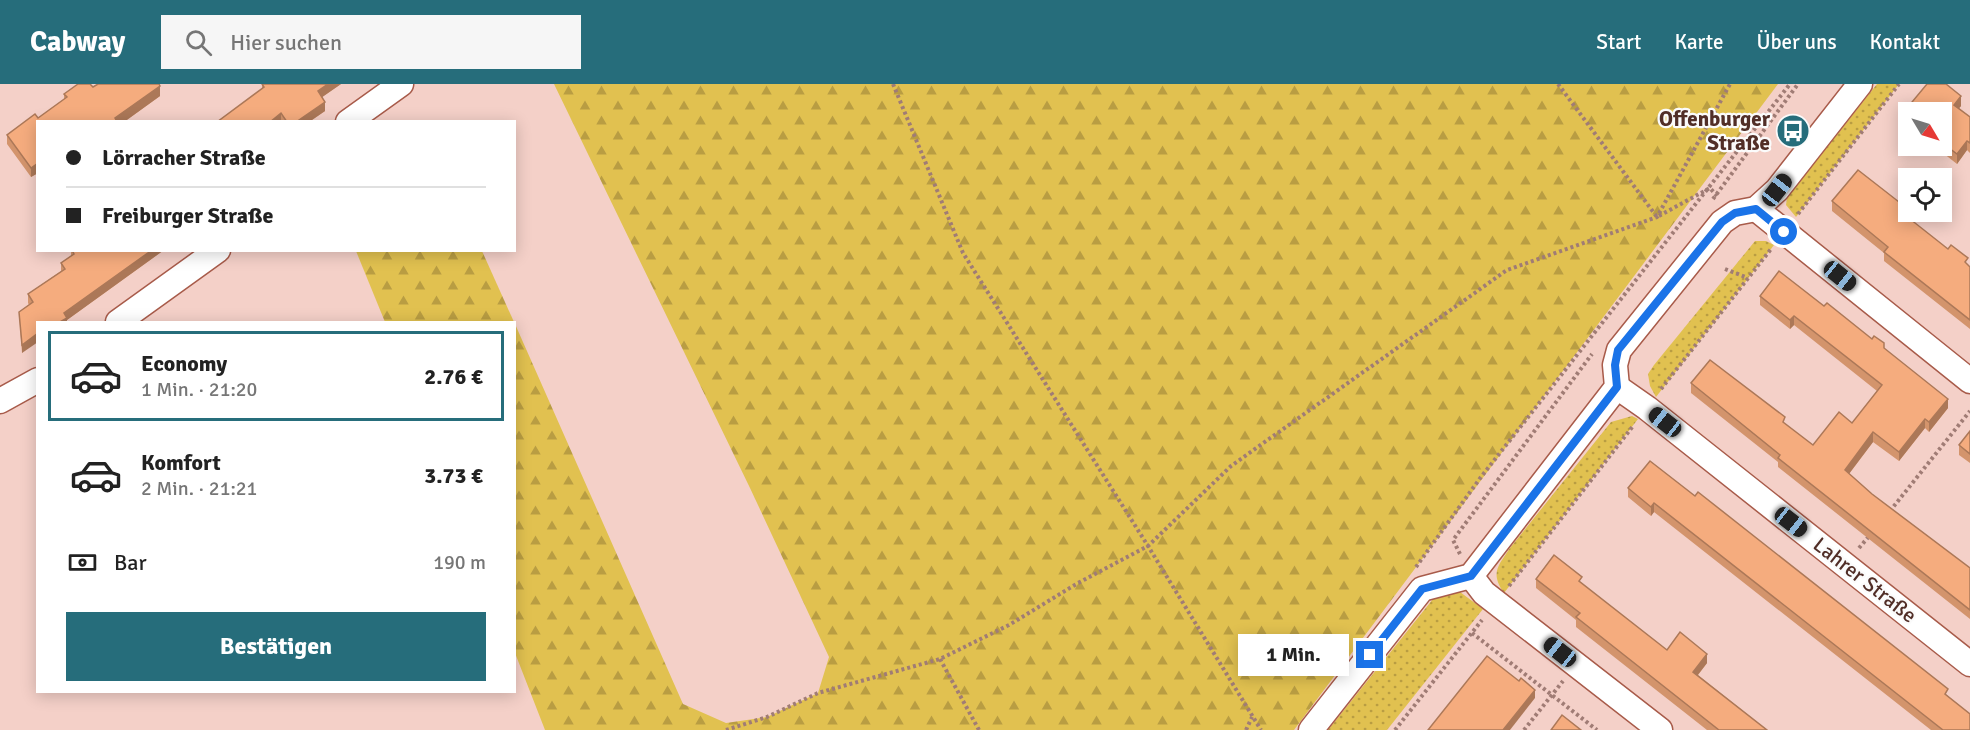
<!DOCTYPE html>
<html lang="de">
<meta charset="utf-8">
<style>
:root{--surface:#fff;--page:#f6f6f6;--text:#222;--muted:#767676;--line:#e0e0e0;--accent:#266d7b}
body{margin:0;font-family:Signika,sans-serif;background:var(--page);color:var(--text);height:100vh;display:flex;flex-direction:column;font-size:22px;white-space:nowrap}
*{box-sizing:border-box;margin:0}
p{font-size:20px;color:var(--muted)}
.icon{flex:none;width:33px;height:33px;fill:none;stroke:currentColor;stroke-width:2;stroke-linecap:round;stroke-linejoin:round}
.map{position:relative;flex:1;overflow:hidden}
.drawer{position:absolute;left:36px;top:237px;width:480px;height:372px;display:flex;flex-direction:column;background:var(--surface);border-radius:0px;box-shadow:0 3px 15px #0003}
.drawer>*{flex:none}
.guide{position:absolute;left:36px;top:36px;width:480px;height:132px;border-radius:0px;box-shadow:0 3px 15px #0003;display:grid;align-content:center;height:132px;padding:0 30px;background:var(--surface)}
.needle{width:39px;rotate:128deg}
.buttons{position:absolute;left:1898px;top:18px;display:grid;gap:12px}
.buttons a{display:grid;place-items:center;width:54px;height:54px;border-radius:0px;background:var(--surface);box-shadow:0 3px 15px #0003;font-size:30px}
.end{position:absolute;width:27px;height:27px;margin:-14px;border:8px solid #1a73e8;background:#fff;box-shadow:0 0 0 3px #fff}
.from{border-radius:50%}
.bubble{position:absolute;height:42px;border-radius:0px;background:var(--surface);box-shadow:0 3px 15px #0003;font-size:20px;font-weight:700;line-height:42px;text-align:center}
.car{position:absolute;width:18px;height:36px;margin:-18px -9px;border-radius:8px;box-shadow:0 0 4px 2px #0007;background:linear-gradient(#222 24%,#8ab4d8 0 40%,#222 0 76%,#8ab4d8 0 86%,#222 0)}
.guide b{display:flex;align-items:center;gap:21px;height:57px;font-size:22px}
.guide b+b{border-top:2px solid var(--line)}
.guide i{width:15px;height:15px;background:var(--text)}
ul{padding:10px 0 0;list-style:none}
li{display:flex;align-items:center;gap:18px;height:90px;margin:0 12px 9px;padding:0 18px;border:3px solid transparent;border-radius:0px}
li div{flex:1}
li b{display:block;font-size:22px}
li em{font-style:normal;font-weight:700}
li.active{border-color:var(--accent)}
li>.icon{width:54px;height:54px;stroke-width:1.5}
.pay{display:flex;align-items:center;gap:15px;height:66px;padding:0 30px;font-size:22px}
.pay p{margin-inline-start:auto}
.cta{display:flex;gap:12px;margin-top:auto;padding:12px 30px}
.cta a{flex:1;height:69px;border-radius:0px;background:var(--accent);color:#fff;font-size:24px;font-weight:700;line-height:69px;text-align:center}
header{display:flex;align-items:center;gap:36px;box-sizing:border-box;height:84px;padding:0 30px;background:var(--accent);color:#fff}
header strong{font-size:28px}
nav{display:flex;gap:33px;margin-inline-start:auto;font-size:21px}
.search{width:420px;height:54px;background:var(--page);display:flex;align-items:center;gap:15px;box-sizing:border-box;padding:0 21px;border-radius:0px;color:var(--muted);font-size:22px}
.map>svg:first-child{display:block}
.grass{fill:url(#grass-dots)}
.forest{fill:url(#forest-firs)}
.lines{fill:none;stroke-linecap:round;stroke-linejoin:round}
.minor-casing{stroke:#a85b4a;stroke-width:27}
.path{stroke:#a07c75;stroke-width:4;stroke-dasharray:3 3;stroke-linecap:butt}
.minor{stroke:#fff;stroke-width:24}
.wall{fill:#d3946c}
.shaded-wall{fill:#ac7858}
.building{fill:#f5ac7e;stroke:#ac7858;stroke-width:1.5}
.route{stroke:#1a73e8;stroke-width:8}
.labels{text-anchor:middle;stroke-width:4.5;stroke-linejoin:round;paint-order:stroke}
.poi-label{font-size:21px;font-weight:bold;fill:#512e27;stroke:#fbfbfb;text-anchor:end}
.street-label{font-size:21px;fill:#512e27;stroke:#fbfbfb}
</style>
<header>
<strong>Cabway</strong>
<div class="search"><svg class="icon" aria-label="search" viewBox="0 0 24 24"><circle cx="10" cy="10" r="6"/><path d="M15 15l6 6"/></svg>Hier suchen</div>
<nav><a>Start</a><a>Karte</a><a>Über uns</a><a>Kontakt</a></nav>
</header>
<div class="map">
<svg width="1970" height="646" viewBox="0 0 1970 646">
<defs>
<pattern id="grass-dots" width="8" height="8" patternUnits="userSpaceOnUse" patternTransform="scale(1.5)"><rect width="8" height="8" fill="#e1c150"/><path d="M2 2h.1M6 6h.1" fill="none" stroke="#b99d42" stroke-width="1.8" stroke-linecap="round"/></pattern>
<pattern id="forest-firs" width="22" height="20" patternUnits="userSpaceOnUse" patternTransform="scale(1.5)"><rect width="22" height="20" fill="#e1c150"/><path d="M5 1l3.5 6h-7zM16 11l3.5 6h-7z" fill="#b99d42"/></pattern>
</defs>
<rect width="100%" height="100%" fill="#f4d0c8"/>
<!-- grass -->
<g class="grass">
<path d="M 1877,0 L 1899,0 L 1796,133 L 1786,121 L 1787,114 Z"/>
<path d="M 1755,157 L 1766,157 L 1774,161 L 1656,313 L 1650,302 L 1648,290 L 1654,281 Z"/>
<path d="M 1632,332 L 1638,335 L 1504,509 C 1490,489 1498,482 1510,464 L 1611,338 Z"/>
<path d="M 1444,508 L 1460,508 L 1483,525 L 1387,646 L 1328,646 L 1433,515 Z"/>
</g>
<!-- forest -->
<g class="forest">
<path d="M 554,0 L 1778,0 L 1294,646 L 545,646 L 515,569 L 515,240 L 683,620 L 726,639 L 767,633 L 818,609 L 829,573 L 750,404 Z"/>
<path d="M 356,167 L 482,167 L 514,238 L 385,238 Z"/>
</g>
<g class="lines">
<!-- minor casing -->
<g class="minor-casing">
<g id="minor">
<path d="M 348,38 L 401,0"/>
<path d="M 1756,125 L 1970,297"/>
<path d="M 118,238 L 218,166"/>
<path d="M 1617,303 L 1647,324 L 1970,580"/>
<path d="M 0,317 L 38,296"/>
<path d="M 1471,492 L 1484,509 L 1660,646"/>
<path d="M 1311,646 L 1422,505 L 1471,492 L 1617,303 L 1615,281 L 1619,266 L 1722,138 L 1735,129 L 1756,125 L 1777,106 L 1860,0"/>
</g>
</g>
<!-- path -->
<g class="path">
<path d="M 893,0 L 963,169 L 1148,462 L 1261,646"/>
<path d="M 1558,0 L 1657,133 L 1710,104 L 1717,112"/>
<path d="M 1713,115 L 1798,0"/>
<path d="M 1798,130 L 1899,0"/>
<path d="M 1725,185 L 1748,194"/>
<path d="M 1661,305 L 1771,165"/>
<path d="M 1890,427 L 1970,327"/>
<path d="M 1859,464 L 1870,451"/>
<path d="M 1460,470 L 1453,456 L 1592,270"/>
<path d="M 1416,483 L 1481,393 L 1790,0"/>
<path d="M 1509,502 L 1633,342"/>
<path d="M 1472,549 L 1597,646"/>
<path d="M 940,575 L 979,646"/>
<path d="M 726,646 L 767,633 L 818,609 L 940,575 L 1009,541 L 1078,499 L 1148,462 L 1231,382 L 1507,186 L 1657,133 L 1730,0"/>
<path d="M 1246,646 L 1252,633"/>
<path d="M 1395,646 L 1482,536"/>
<path d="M 1524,646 L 1563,597"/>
</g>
<!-- minor -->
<use href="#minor" class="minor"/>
</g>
<!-- wall -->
<g class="wall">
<path d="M 262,0 L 341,0 L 322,13 L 325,27 L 309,38 L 217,38 L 262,5 Z"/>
<path d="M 93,3 L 160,12 L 124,38 L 38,38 L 38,89 L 31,93 L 7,60 L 7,51 L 38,34 L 64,15 L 64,10 Z"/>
<path d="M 1912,18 L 1961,22 L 1959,24 L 1970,33 L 1970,69 L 1967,66 L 1957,80 L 1934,62 L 1941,62 L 1941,28 L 1914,28 L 1912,27 Z"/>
<path d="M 1832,117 L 1914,139 L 1970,183 L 1970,245 L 1884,177 L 1884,169 L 1832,127 Z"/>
<path d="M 71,166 L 164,166 L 67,236 L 67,238 L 38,238 L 22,269 L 19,228 L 29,221 L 28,219 L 28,210 L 61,187 L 61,179 L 71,172 Z"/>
<path d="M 1760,212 L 1824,222 L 1884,264 L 1948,324 L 1929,348 L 1925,344 L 1899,377 L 1873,358 L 1849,390 L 1872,410 L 1970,484 L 1970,535 L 1778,383 L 1778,378 L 1691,309 L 1691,299 L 1785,340 L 1813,361 L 1852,339 L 1877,307 L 1794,241 L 1790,245 L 1760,221 Z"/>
<path d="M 1970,347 L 1970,379 L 1959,371 L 1959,361 Z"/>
<path d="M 1650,377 L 1948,612 L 1970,646 L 1931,646 L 1654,428 L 1651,432 L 1628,413 L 1628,404 Z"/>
<path d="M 1536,495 L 1582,500 L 1667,566 L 1707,579 L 1698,591 L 1767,646 L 1707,646 L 1576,543 L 1576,536 L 1536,504 Z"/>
</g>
<!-- shaded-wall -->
<g class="shaded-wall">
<path d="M 328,0 L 341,0 L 318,16 L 318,7 Z"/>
<path d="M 160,2 L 160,12 L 124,38 L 115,38 L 115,34 Z"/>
<path d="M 1961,12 L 1961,22 L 1954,30 L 1954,21 Z"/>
<path d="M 325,18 L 325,27 L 309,38 L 296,38 Z"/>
<path d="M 281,29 L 281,38 L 270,38 Z"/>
<path d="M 1967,57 L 1967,66 L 1957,80 L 1957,70 Z"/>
<path d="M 38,79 L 38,89 L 31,93 L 31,84 Z"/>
<path d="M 1914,130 L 1914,139 L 1910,135 Z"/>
<path d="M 152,166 L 164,166 L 67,236 L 67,238 L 60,238 L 64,229 Z"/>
<path d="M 1794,232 L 1794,241 L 1790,245 L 1790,236 Z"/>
<path d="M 38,249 L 38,258 L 22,269 L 22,261 Z"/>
<path d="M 1948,315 L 1948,324 L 1929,348 L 1929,338 Z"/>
<path d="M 1925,335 L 1925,344 L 1899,377 L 1899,368 Z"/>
<path d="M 1873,348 L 1873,358 L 1845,395 L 1845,386 Z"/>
<path d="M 1654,419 L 1654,428 L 1651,432 L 1651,423 Z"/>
<path d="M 1707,570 L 1707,579 L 1693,597 L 1693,588 Z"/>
<path d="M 1535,606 L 1535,614 L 1510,646 L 1503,646 Z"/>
</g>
<!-- building -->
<g class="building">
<path d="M 78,0 L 90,0 L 93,3 L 98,0 L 159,0 L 160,2 L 115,34 L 117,38 L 38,38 L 38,79 L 31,84 L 7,51 L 35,30 L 38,34 L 67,13 L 64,10 Z"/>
<path d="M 262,0 L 328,0 L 318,7 L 325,18 L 296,38 L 287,38 L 281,29 L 270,38 L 217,38 L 264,3 Z"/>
<path d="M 1927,0 L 1946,0 L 1961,12 L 1954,21 L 1970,33 L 1970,59 L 1967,57 L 1957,70 L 1941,58 L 1941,28 L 1926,28 L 1912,18 Z"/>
<path d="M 1858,86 L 1908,125 L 1908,128 L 1912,128 L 1914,130 L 1910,135 L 1948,165 L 1951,161 L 1968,174 L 1965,178 L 1970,183 L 1970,236 L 1884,168 L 1888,163 L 1832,117 Z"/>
<path d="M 72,166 L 152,166 L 64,229 L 67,234 L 60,238 L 38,238 L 38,249 L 22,261 L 19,228 L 33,218 L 28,210 L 65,185 L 61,179 L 74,170 Z"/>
<path d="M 1779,187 L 1824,222 L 1827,219 L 1872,255 L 1874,252 L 1884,259 L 1884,264 L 1948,315 L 1929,338 L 1925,335 L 1899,368 L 1873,348 L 1845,386 L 1872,410 L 1970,484 L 1970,526 L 1778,374 L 1780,371 L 1691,299 L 1710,276 L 1785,333 L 1783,338 L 1813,361 L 1839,328 L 1852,339 L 1882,301 L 1794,232 L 1790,236 L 1760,212 Z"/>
<path d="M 1970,347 L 1970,370 L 1959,361 Z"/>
<path d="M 1650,377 L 1695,412 L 1698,408 L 1948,605 L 1945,610 L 1970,630 L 1970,646 L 1943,646 L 1654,419 L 1651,423 L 1628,404 Z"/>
<path d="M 1554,471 L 1582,493 L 1579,497 L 1667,566 L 1680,548 L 1707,570 L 1693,588 L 1767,646 L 1719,646 L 1576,533 L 1580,529 L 1536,495 Z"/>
<path d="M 1487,572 L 1519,597 L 1521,594 L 1535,606 L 1503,646 L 1428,646 Z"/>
<path d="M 1562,631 L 1581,646 L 1551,646 Z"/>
</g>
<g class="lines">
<!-- route -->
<path class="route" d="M 1370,571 L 1422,505 L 1471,492 L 1617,303 L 1615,281 L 1618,266 L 1722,138 L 1735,129 L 1756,125 L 1784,148"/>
</g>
<!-- icons -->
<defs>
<g id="bus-disc" transform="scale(1.725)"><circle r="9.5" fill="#266d7b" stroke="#fbfbfb"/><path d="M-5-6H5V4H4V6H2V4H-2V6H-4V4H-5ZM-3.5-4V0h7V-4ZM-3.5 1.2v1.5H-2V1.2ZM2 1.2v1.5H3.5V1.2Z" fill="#fff"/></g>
</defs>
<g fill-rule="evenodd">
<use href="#bus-disc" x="1793" y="47"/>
</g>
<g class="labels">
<!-- poi labels -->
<g class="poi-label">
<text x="1770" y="42">Offenburger<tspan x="1770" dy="24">Straße</tspan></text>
</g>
<!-- street labels -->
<g class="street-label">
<text transform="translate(1865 496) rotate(38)" y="7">Lahrer Straße</text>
</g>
</g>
</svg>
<div class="buttons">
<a><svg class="needle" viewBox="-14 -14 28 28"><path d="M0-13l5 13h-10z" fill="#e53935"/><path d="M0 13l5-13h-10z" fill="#767676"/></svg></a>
<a><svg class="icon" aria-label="locate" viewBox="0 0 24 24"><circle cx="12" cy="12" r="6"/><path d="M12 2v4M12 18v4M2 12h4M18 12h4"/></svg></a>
</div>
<i class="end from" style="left:1784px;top:148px"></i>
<i class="end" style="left:1370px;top:571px"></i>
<div class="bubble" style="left:1238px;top:550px;width:111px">1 Min.</div>
<i class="car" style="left:1777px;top:106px;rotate:38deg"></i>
<i class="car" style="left:1840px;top:192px;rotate:129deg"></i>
<i class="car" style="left:1665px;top:338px;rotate:308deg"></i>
<i class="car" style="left:1791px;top:438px;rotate:128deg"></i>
<i class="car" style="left:1560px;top:568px;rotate:308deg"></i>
<div class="guide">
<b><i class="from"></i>Lörracher Straße</b>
<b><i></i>Freiburger Straße</b>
</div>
<section class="drawer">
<ul>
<li class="active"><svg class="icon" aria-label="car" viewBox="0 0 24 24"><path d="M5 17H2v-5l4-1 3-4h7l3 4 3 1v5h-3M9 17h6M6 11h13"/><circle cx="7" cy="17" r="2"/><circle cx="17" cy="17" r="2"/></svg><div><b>Economy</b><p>1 Min. · 21:20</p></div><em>2.76 €</em></li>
<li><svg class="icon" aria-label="car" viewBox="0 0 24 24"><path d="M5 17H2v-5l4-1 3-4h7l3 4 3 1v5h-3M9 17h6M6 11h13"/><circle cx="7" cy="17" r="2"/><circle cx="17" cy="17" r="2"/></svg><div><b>Komfort</b><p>2 Min. · 21:21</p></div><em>3.73 €</em></li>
</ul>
<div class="pay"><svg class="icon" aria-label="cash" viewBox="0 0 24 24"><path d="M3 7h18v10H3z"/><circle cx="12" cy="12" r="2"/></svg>Bar<p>190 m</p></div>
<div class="cta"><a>Bestätigen</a></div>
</section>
</div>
